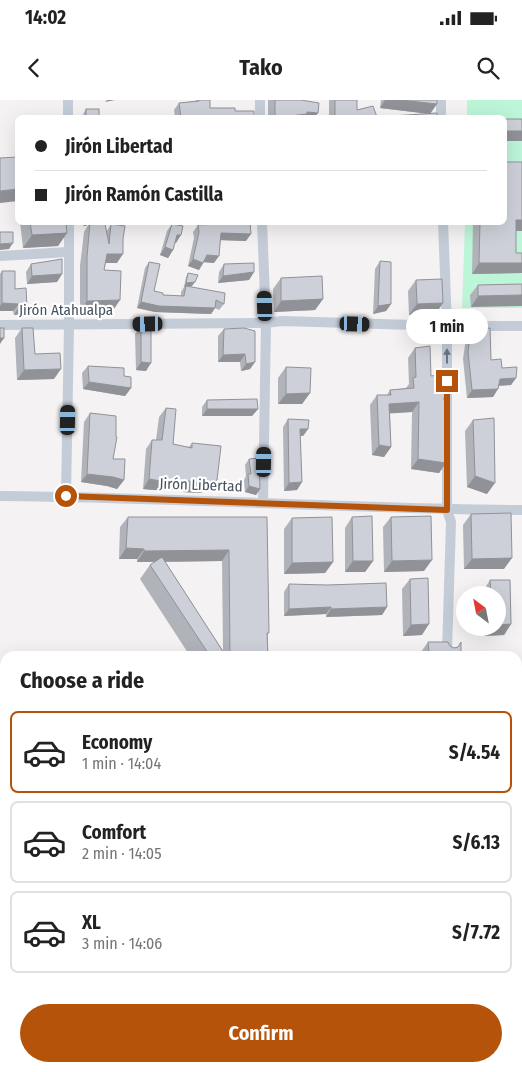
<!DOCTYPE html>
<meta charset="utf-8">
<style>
:root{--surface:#fff;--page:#f6f6f6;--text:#222;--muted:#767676;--line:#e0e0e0;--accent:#b45309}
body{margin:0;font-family:"Fira Sans Condensed",sans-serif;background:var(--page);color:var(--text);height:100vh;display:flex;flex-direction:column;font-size:19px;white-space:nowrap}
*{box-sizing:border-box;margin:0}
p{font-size:16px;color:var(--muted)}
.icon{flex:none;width:28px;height:28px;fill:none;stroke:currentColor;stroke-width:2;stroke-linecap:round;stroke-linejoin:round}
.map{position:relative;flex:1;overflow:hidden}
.panel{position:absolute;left:0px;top:551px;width:522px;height:421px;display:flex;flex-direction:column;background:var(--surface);border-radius:15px 15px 0 0;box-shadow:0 5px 20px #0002}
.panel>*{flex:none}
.hud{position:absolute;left:15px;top:15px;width:492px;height:110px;border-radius:8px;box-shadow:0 5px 20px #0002;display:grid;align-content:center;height:110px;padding:0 20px;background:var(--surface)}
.needle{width:32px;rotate:328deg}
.fabs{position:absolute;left:456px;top:486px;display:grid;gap:10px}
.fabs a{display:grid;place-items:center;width:50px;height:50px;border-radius:50%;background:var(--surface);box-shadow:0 5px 20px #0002;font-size:25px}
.end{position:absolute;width:22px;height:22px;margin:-11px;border:6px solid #b45309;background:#fff;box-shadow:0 0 0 2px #fff}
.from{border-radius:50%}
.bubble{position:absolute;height:35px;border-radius:18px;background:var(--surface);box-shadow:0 5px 20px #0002;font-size:16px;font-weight:700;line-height:35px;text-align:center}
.car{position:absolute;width:15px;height:30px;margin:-15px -8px;border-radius:6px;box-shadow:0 0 4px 1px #0007;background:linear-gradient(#222 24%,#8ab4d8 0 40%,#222 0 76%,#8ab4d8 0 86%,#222 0)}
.hud b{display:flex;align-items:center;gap:18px;height:48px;font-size:19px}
.hud b+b{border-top:1px solid var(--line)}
.hud i{width:12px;height:12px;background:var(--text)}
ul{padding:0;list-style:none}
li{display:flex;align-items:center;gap:15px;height:82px;margin:0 10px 8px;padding:0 10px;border:2px solid var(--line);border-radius:8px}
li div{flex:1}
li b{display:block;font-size:19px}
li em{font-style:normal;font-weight:700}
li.active{border-color:var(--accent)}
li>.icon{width:45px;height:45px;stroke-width:1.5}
h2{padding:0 20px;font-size:22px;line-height:60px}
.action{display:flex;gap:10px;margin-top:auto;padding:10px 20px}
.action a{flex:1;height:58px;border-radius:30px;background:var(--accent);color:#fff;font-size:20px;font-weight:700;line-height:58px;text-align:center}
.status{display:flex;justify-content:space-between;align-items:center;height:35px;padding:0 25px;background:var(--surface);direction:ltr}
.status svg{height:14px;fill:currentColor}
header{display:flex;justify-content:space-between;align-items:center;height:65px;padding:0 20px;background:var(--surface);font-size:22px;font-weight:700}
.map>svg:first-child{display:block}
.green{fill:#bdf5d9}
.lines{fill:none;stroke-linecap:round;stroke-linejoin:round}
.street{stroke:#c4ccd8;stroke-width:10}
.wall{fill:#b0b3ba;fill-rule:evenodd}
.shaded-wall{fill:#909297}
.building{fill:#cdd0d8;stroke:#909297}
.oneway{fill:#6c7785}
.route{stroke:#b45309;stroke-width:6}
.labels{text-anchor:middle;stroke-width:4.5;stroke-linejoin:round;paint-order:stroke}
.street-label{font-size:15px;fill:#475262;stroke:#fff}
</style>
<div class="status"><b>14:02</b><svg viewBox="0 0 49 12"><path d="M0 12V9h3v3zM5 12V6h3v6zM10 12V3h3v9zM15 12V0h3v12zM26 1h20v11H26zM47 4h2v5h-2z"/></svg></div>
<header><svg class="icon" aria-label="back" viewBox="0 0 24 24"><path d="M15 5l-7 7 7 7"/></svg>Tako<svg class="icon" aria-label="search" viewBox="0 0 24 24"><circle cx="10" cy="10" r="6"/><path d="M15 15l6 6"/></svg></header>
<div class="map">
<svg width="522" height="972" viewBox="0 0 522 972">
<rect width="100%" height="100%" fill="#f4f2f2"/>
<!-- green -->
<g class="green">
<path d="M 467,0 L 522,0 L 522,208 L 462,208 L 465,123 L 505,122 L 505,18 L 467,17 Z"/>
<path d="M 196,968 L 250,968 L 259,972 L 193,972 Z"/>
</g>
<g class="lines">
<!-- street -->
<g class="street">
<path d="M 68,0 L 68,18"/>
<path d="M 441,0 L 441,18"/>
<path d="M 260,18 L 260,0"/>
<path d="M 262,122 L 266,223 L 263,402"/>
<path d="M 443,122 L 447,226 L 447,410 L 451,422 L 447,551"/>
<path d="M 0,156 L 68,152"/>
<path d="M 0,225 L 266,223 L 282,221 L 447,226 L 522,226"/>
<path d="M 0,396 C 174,397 348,409 522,410"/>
<path d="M 66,396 L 69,225 L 69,122"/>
</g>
</g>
<!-- wall -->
<g class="wall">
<path d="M 196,0 L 210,0 L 210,8 L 235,11 L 254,18 L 175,18 L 174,10 L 179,3 L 195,1 Z"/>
<path d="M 268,0 L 301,0 L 318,13 L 314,18 L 268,18 Z"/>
<path d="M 329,0 L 357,0 L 357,10 L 377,17 L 430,14 L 380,8 L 381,0 L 437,0 L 430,14 L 437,18 L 329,18 Z"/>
<path d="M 86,9 L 99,18 L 81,18 Z"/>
<path d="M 522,62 L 522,131 L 516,131 L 516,153 L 522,153 L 522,173 L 472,174 L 473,122 L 505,122 Z"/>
<path d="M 20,122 L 66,122 L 67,133 L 58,146 L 23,148 Z"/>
<path d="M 90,122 L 107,131 L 111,124 L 117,163 L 106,163 L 104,170 L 114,209 L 80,210 L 80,166 L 84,132 Z"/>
<path d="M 238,122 L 250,122 L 246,141 L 221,140 L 214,163 L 204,162 L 199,170 L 188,166 L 194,138 L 193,132 L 198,125 L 238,124 Z"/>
<path d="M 172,124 L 181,135 L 175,142 L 173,150 L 168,158 L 160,155 L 167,131 Z"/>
<path d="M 380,161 L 391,204 L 386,211 L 373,214 L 375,169 Z"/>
<path d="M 149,162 L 154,191 L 163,195 L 181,196 L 181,192 L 184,187 L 186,177 L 188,173 L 192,186 L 190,186 L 224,204 L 219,210 L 215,208 L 211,214 L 155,212 L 137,208 L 145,168 Z"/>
<path d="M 31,164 L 62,174 L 57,182 L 27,184 L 26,172 Z"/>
<path d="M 224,164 L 254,172 L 249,180 L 218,183 L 219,172 Z"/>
<path d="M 2,171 L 15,189 L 22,214 L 14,215 L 13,211 L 0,211 L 0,174 Z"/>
<path d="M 281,178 L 323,199 L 315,210 L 274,212 L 273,189 Z"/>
<path d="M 416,180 L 443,203 L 436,213 L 409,215 L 408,191 Z"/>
<path d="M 522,184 L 471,207 L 470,195 L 478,185 Z"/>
<path d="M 141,227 L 146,271 L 136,270 L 135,234 Z"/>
<path d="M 22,228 L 35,254 L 54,279 L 17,280 L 15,238 Z"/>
<path d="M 224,229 L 255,262 L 250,269 L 241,271 L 240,262 L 218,262 L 218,236 Z"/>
<path d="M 471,231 L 491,260 L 516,278 L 511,285 L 499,286 L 493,297 L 467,298 L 463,259 L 466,238 Z"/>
<path d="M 415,248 L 444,300 L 446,363 L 439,373 L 411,369 L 412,312 L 390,313 L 391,347 L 384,357 L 372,355 L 370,305 L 377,295 L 387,295 L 390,290 L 406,288 L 409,284 L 408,258 Z"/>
<path d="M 88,266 L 124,276 L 131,288 L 125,296 L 83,289 L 82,273 Z"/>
<path d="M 286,267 L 310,293 L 302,304 L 278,304 L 278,278 Z"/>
<path d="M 207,300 L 258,309 L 252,316 L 202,316 L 202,307 Z"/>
<path d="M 166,308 L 173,344 L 189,347 L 192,343 L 217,380 L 211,389 L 200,393 L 183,392 L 183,390 L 154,390 L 143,389 L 146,349 L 152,340 L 156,340 L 159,317 Z"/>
<path d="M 90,313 L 124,380 L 117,389 L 107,386 L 81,382 L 84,322 Z"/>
<path d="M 288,319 L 308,329 L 303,336 L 300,336 L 302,382 L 297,390 L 284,391 L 283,327 Z"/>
<path d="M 473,320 L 487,394 L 467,387 L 465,331 Z"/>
<path d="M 249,359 L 260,389 L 256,395 L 245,392 L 244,380 L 246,376 L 245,365 Z"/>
<path d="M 471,414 L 504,469 L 464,469 L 463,425 Z"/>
<path d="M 128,417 L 267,417 L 268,556 L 223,556 L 223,555 L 222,556 L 190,556 L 140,479 L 150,465 L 154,462 L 137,462 L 137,459 L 119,459 L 120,427 ZM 222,461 L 223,551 L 165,462 Z"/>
<path d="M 352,417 L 373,461 L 365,472 L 345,472 L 345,428 Z"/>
<path d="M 391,417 L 424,471 L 384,472 L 383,427 Z"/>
<path d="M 292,418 L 333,462 L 325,473 L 284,474 L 284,429 Z"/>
<path d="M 410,479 L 422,535 L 403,536 L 402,489 Z"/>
<path d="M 490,480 L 510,480 L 511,524 L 504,535 L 484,536 L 483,528 L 498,528 L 498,495 L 483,495 L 483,491 Z"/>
<path d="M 289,484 L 387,507 L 382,515 L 326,517 L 326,514 L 284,516 L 284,492 Z"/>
<path d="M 428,542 L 450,546 L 461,556 L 421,556 L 421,552 Z"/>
<path d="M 5,857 L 5,901 L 0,898 L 0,866 Z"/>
<path d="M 5,924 L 5,968 L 0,972 L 0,932 Z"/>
</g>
<!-- shaded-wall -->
<g class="shaded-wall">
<path d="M 107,0 L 115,0 L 105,2 Z"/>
<path d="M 385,0 L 401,0 L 437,4 L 430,14 L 380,8 Z"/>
<path d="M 307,12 L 318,13 L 314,18 L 289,18 L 290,16 Z"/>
<rect x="505" y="31" width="17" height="10"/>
<path d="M 18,89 L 18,101 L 0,103 L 0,91 Z"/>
<path d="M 516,120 L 522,120 L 522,131 L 509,131 Z"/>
<path d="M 86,123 L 89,123 L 86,126 L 83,126 Z"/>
<path d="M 67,133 L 58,146 L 23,148 L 32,135 Z"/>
<path d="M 221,133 L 251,134 L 246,141 L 216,140 Z"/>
<path d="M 177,135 L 181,135 L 176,143 L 172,142 Z"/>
<path d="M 13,143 L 9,149 L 0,150 L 0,144 Z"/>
<path d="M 165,147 L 173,150 L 168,158 L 160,155 Z"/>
<path d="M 107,154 L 123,154 L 117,163 L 101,163 Z"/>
<path d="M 207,155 L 219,156 L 214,163 L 202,162 Z"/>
<path d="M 193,159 L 203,163 L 199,170 L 188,166 Z"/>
<path d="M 479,163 L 522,163 L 522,173 L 472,174 Z"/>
<path d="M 254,172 L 249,180 L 218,183 L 223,176 Z"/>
<path d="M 62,174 L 57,182 L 27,184 L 32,176 Z"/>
<path d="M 195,182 L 192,186 L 185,187 L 186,186 L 184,187 L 186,183 Z"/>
<path d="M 522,195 L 522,206 L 471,207 L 478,196 Z"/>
<path d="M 323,199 L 315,210 L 274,212 L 281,201 Z"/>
<path d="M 120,200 L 114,209 L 80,210 L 87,201 Z"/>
<path d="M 141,202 L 215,208 L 211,214 L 155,212 L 137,208 Z"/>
<path d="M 2,203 L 19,204 L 13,211 L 0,211 L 0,206 Z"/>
<path d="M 443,203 L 436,213 L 409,215 L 417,204 Z"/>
<path d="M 391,204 L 386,211 L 373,214 L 378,206 Z"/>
<path d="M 19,207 L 27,207 L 22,214 L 14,215 Z"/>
<path d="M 0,238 L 4,238 L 0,244 Z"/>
<path d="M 245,254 L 240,262 L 218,262 L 223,255 Z"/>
<path d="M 141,262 L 151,263 L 146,271 L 136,270 Z"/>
<path d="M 255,262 L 250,269 L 241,271 L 246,264 Z"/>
<path d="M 61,269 L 54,279 L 17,280 L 24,270 Z"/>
<path d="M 516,278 L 511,285 L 494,286 L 500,279 Z"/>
<path d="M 89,282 L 131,288 L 125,296 L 83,289 Z"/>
<path d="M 498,289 L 493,297 L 467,298 L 472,290 Z"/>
<path d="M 310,293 L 302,304 L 278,304 L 286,294 Z"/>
<path d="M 419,302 L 412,312 L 382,314 L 389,304 Z"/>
<path d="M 207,309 L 258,309 L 252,316 L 202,316 Z"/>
<path d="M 300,329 L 308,329 L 303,336 L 295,336 Z"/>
<path d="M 379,345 L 391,347 L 384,357 L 372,355 Z"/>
<path d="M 418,359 L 446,363 L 439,373 L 411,369 Z"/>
<path d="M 87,374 L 113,377 L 124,380 L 117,389 L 107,386 L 81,382 Z"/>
<path d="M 475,376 L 495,383 L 487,394 L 467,387 Z"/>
<path d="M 149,379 L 190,381 L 183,390 L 154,390 L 143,389 Z"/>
<path d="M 217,380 L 211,389 L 200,393 L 183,392 L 190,382 Z"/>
<path d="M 302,382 L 297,390 L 284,391 L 289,383 Z"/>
<path d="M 249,386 L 260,389 L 256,395 L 245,392 Z"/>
<path d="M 126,448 L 144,449 L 137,459 L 119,459 Z"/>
<path d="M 229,450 L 222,461 L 137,462 L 144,451 Z"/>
<path d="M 512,458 L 504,469 L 464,469 L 472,459 Z"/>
<path d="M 432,460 L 424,471 L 384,472 L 392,461 Z"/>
<path d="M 353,461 L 373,461 L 365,472 L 345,472 Z"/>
<path d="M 333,462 L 325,473 L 284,474 L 292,463 Z"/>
<path d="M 331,507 L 326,514 L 284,516 L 289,509 Z"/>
<path d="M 387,507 L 382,515 L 326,517 L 331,509 Z"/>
<path d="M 429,524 L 422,535 L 403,536 L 411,525 Z"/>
<path d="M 511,524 L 504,535 L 484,536 L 489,528 L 498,528 L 498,525 Z"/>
<path d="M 429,552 L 435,552 L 432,556 L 426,556 Z"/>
</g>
<!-- building -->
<g class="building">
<path d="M 199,0 L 210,0 L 210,8 L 235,8 L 235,11 L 254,11 L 254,18 L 181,18 L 179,3 L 199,1 Z"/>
<path d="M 275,0 L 301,0 L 319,3 L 318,13 L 307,12 L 307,14 L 290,16 L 290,18 L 275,18 Z"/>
<path d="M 335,0 L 357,0 L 357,10 L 373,6 L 377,17 L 437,13 L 437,18 L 335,18 Z"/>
<path d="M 401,0 L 437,0 L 437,4 Z"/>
<rect x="86" y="9" width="13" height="9"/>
<rect x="505" y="19" width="17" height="12"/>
<path d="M 18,57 L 18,89 L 0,91 L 0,58 Z"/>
<path d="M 505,62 L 522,62 L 522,120 L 516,120 L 516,153 L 522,153 L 522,163 L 479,163 L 480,122 L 505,122 Z"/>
<path d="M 30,122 L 66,122 L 67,133 L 32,135 Z"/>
<path d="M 90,122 L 105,124 L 109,144 L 111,124 L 125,126 L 123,139 L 123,154 L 107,154 L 104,170 L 121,171 L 120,200 L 87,201 L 87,157 Z"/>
<path d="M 243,122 L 250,122 L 251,134 L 221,133 L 219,156 L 207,155 L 203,163 L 193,159 L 199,132 L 198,125 L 242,123 Z"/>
<path d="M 172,124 L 183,126 L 181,135 L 177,135 L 173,150 L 165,147 Z"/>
<path d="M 0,132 L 13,132 L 13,143 L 0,144 Z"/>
<path d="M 62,159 L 62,174 L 32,176 L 31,164 Z"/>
<path d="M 380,161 L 391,162 L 391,204 L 378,206 Z"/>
<path d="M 149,162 L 160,164 L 154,191 L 163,193 L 163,195 L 184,196 L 186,186 L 225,193 L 224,204 L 216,200 L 215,208 L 159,206 L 141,202 Z"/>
<path d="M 254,163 L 254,172 L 223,176 L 224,164 Z"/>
<path d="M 2,171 L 15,171 L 15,189 L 26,188 L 27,207 L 19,207 L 19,204 L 2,203 Z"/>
<path d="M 188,173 L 198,175 L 195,182 L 186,183 Z"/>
<path d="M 322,176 L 323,199 L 281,201 L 281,178 Z"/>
<path d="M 442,179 L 443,203 L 417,204 L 416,180 Z"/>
<path d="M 522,184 L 522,195 L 478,196 L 478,185 Z"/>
<path d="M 141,227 L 151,227 L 151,263 L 141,262 Z"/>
<rect x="0" y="228" width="4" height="10"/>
<path d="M 22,228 L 33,228 L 35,254 L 60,253 L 61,269 L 24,270 Z"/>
<path d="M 244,228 L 255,231 L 255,262 L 246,264 L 245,254 L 223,255 L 224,229 Z"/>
<path d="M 490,228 L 491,260 L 501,259 L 502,268 L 517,267 L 516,278 L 500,279 L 498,289 L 472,290 L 468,252 L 471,231 Z"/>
<path d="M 430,246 L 431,276 L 447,274 L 444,300 L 447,300 L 445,323 L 446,363 L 418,359 L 419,302 L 389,304 L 391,347 L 379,345 L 377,295 L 391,295 L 390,290 L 414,288 L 413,278 L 416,277 L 415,248 Z"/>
<path d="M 88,266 L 124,268 L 124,276 L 131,277 L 131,288 L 89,282 Z"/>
<path d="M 286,267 L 311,268 L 310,293 L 286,294 Z"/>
<path d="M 257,299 L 258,309 L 207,309 L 207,300 Z"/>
<path d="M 166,308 L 176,309 L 173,344 L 192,348 L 192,343 L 221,346 L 217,380 L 207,383 L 190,382 L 190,381 L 161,381 L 149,379 L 152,340 L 162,340 Z"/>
<path d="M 90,313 L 116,316 L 116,337 L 117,337 L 113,359 L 125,359 L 124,380 L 113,377 L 87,374 Z"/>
<path d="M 494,318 L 495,383 L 475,376 L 473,320 Z"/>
<path d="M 288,319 L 309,320 L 308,329 L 300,329 L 302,382 L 289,383 Z"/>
<path d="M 259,358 L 260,389 L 249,386 L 248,374 L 251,374 L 249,359 Z"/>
<path d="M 511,413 L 512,458 L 472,459 L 471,414 Z"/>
<path d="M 372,416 L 373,461 L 353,461 L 352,417 Z"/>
<path d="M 431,416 L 432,460 L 392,461 L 391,417 Z"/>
<path d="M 128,417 L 267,417 L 269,533 L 267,533 L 268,556 L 230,556 L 229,450 L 144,451 L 144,449 L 126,448 Z"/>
<path d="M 332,417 L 333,462 L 292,463 L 292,418 Z"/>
<path d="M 162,457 L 224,553 L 220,556 L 210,556 L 150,465 Z"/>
<path d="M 428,478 L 429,524 L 411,525 L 410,479 Z"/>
<path d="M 490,480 L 510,480 L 511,524 L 498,525 L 498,495 L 491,495 Z"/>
<path d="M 386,483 L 387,507 L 331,509 L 331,507 L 289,509 L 289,484 L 327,485 Z"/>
<path d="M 428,542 L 448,542 L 450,546 L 454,548 L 458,547 L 461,542 L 461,556 L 435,556 L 435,552 L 429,552 Z"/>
<path d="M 5,860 L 5,883 L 0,880 L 0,869 Z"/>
<path d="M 5,926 L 5,968 L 112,968 L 121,972 L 0,972 L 0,936 Z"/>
<path d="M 153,968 L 175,968 L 172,972 L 151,972 Z"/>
</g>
<!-- one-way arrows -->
<defs><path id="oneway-solid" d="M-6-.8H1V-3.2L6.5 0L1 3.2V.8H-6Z" transform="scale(1.25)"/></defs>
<use class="oneway" href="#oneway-solid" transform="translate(447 256) rotate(-90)"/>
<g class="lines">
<!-- route -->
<path class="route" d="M 66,396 L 447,410 L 447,281"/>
</g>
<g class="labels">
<!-- street labels -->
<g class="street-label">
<text x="66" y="215">Jirón Atahualpa</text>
<text transform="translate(201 385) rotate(2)" y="5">Jirón Libertad</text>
</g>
</g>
</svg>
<div class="fabs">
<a><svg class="needle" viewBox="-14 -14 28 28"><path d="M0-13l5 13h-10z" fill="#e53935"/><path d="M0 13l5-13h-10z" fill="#767676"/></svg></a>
</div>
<i class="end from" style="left:66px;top:396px"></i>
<i class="end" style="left:447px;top:281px"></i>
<div class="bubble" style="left:406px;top:209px;width:82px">1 min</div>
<i class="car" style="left:265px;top:206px;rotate:358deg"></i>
<i class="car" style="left:148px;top:224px;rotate:269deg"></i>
<i class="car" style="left:355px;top:224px;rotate:92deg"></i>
<i class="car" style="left:68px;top:320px;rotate:1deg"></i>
<i class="car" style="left:264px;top:362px;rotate:1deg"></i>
<div class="hud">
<b><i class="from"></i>Jirón Libertad</b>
<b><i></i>Jirón Ramón Castilla</b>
</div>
<section class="panel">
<h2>Choose a ride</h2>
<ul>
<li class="active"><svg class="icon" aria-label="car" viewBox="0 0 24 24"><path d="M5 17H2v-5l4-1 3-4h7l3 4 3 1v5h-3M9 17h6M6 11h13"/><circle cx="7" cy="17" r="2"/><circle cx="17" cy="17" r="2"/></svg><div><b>Economy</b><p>1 min · 14:04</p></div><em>S/4.54</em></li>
<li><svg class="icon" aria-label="car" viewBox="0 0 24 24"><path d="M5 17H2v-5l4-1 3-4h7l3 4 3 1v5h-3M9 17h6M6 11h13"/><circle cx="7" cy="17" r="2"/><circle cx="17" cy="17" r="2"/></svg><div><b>Comfort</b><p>2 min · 14:05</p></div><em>S/6.13</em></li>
<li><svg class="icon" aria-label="car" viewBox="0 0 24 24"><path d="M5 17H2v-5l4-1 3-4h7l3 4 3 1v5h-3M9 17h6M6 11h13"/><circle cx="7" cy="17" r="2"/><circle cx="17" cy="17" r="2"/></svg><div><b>XL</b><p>3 min · 14:06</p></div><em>S/7.72</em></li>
</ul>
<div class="action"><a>Confirm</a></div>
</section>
</div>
